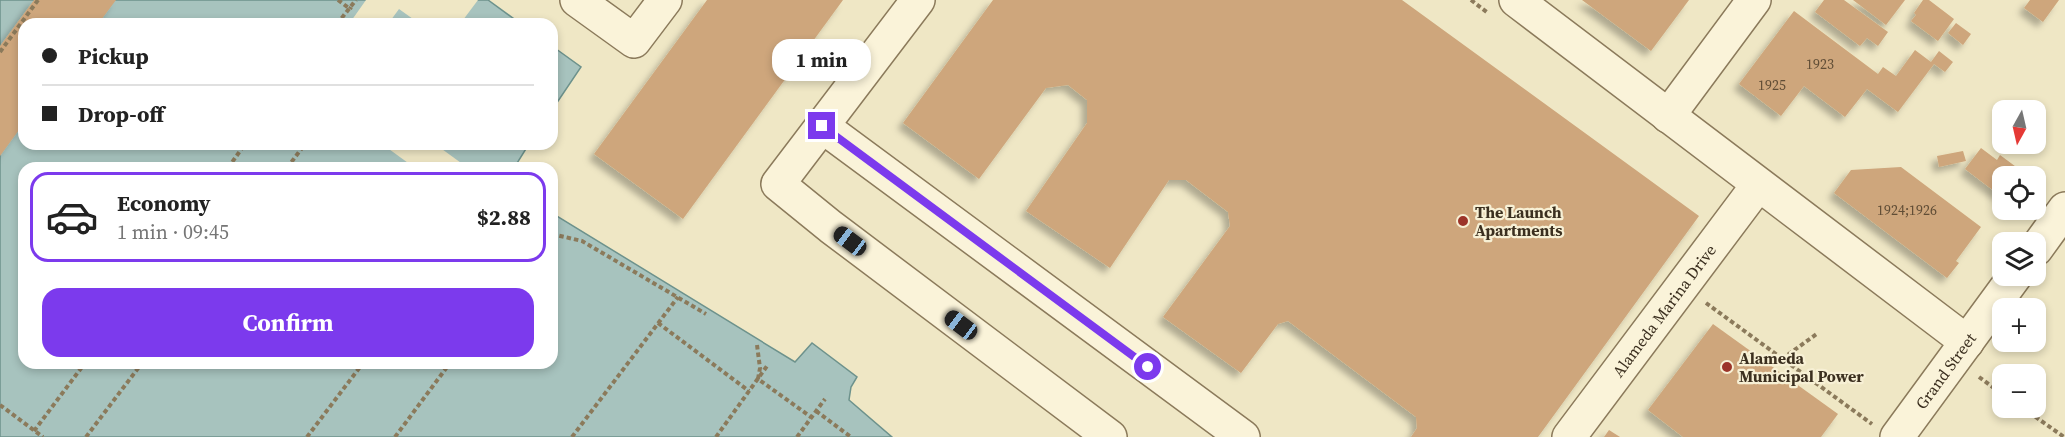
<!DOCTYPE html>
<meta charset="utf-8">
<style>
:root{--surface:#fff;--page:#f2f2f2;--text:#222;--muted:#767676;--line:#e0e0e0;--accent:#7c3aed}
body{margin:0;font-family:"Source Serif 4",serif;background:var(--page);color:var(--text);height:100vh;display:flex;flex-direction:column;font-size:22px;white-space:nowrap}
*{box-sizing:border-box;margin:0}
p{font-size:20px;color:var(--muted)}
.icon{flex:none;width:33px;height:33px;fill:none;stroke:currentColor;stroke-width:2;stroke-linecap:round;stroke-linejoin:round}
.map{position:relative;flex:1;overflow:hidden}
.panel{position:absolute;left:18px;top:162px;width:540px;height:207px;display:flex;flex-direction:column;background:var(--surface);border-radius:18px;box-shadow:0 3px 9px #0003}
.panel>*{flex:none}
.banner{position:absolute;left:18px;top:18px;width:540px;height:132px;border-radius:18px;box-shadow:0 3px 9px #0003;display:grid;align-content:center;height:132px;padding:0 24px;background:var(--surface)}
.needle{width:39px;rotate:188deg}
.tools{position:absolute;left:1992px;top:100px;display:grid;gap:12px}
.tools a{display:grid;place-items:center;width:54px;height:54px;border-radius:12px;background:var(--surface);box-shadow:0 3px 9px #0003;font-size:30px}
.end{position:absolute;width:27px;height:27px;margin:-14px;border:8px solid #7c3aed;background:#fff;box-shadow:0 0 0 3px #fff}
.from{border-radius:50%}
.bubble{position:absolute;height:42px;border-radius:18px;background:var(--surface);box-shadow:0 3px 9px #0003;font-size:20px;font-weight:700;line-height:42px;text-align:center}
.car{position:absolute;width:18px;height:36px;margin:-18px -9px;border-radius:8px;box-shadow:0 0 4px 2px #0007;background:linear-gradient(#222 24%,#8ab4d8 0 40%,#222 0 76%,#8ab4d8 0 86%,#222 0)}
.banner b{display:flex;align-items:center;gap:21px;height:57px;font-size:22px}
.banner b+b{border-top:2px solid var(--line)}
.banner i{width:15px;height:15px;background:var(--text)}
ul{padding:10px 0 0;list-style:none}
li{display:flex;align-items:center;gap:18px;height:90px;margin:0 12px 9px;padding:0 12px;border:3px solid transparent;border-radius:18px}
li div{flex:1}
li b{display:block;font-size:22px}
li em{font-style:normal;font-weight:700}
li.current{border-color:var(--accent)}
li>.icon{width:54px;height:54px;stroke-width:1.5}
.action{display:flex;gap:12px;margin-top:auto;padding:12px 24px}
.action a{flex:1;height:69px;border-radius:18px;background:var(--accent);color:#fff;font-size:24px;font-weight:700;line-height:69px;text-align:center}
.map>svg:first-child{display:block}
.water{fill:#a7c3be;stroke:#6d928c;stroke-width:1.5}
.pier{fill:#efe7c5}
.building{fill:#cea67b;filter:url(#shadow)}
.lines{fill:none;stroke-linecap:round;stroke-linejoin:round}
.minor-casing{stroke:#8b7a5b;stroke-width:36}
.path{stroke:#8b7a5b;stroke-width:4;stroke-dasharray:4.5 3;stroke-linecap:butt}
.minor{stroke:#faf3d9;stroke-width:33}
.route{stroke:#7c3aed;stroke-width:8}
.poi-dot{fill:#9c3429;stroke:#f7f0d5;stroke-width:2}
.labels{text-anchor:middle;stroke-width:4.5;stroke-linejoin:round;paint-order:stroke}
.number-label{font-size:14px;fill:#604d36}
.poi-label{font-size:16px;font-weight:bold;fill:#3b2f1f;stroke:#f7f0d5;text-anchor:start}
.street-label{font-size:16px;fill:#3b2f1f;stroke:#f7f0d5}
</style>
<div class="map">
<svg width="2065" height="437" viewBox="0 0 2065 437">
<defs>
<filter id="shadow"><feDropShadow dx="-5.5" dy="5.5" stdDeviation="3" flood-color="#0004"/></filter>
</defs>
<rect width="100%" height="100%" fill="#efe7c5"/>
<!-- water -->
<g class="water">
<path d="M 0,0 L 488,0 L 521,24 L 24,24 L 24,144 L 529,144 L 514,168 L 24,168 L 24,363 L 552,363 L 552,213 L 795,362 L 812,343 L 857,377 L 851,387 L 849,400 L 892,437 L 0,437 Z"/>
<path d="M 552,46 L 581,67 L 552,110 Z"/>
</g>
<!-- pier -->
<g class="pier">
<path d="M 366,0 L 478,0 L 460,24 L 420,24 L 399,9 L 388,24 L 349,24 Z"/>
<path d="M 382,144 L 435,144 L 468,168 L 415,168 Z"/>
</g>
<!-- building -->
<g class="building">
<path d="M 34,0 L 116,0 L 98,24 L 24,24 L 24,123 L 0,156 L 0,46 Z"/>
<path d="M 707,0 L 843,0 L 683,219 L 594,154 Z"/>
<path d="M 993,0 L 1402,0 L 1699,216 L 1538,437 L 1411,437 L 1417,428 L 1416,417 L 1288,321 L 1278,324 L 1241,373 L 1163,317 L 1230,226 L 1228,212 L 1186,180 L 1169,180 L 1110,268 L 1026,211 L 1087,123 L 1087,100 L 1068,85 L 1046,88 L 979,179 L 903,123 Z"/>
<path d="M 1582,0 L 1689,0 L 1651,51 Z"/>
<path d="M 1824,0 L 1844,0 L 1888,32 L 1878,46 L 1867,38 L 1860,46 L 1815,12 Z"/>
<path d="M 1853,0 L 1905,0 L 1886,25 Z"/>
<path d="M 1923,0 L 1929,0 L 1954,19 L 1938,41 L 1911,21 L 1916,15 L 1914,13 Z"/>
<path d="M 2030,0 L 2059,0 L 2043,22 L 2024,8 Z"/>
<path d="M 1794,11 L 1878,74 L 1883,67 L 1896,76 L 1915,50 L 1931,62 L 1939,51 L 1953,62 L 1945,72 L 1934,64 L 1898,112 L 1867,89 L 1845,117 L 1804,86 L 1781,116 L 1739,84 Z"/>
<path d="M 1956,23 L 1971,34 L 1963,45 L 1948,33 Z"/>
<path d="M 1981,148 L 1997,160 L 2000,155 L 2027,175 L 2025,177 L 2002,177 L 2002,197 L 1965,169 Z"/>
<path d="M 1963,151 L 1966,161 L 1939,167 L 1937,156 Z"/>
<path d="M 1901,167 L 1981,227 L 1956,261 L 1959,263 L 1947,278 L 1834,193 L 1851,170 Z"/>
<path d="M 1713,324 L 1838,414 L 1821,437 L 1683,437 L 1648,410 Z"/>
<path d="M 1609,430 L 1620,437 L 1604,437 Z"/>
</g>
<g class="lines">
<!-- minor casing -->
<g class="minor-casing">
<g id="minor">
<path d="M 577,0 L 634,41 L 665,0"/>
<path d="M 918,0 L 778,184 L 831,227 L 1110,437"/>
<path d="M 1516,0 L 1967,342"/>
<path d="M 1668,116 L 1754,0"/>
<path d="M 822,126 L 1243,437"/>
<path d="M 2036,249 L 2065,209"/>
<path id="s1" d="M 1569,437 L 1758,185"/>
<path id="s2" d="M 1897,437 L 2015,276"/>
</g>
</g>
<!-- path -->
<g class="path">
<path d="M 338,0 L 350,9 L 351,7"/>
<path d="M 1471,0 L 1488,13"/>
<path d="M 337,24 L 356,0"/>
<path d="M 0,52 L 38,0"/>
<path d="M 228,168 L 245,144"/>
<path d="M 287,168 L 305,144"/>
<path d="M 552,234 L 582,241 L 706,314"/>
<path d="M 1706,303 L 1872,424"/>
<path d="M 658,323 L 749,391"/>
<path d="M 757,345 L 760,368 L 758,379 L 811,417"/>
<path d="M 1782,359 L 1818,333"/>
<path d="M 1979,377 L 2002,394"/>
<path d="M 0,405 L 43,437"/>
<path d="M 2023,408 L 2064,437"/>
<path d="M 816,411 L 851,437"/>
<path d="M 34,431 L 85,363"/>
<path d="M 86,437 L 142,363"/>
<path d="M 307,437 L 363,363"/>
<path d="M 395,437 L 450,363"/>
<path d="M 572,437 L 678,297"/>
<path d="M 716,437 L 767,366"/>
<path d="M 797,437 L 825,399"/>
</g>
<!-- minor -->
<use href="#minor" class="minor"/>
</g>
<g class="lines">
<!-- route -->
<path class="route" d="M 822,126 L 1148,367"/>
</g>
<!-- markers -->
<g class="poi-dot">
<circle cx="1463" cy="221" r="6"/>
<circle cx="1727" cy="367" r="6"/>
</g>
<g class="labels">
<!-- number labels -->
<g class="number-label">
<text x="1820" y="69">1923</text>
<text x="1772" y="90">1925</text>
<text x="1907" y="215">1924;1926</text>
</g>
<!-- poi labels -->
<g class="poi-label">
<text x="1475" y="218">The Launch<tspan x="1475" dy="18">Apartments</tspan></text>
<text x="1739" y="364">Alameda<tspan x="1739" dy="18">Municipal Power</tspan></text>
</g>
<!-- street labels -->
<g class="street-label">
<text dy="6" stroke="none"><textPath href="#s1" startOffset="158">Alameda Marina Drive</textPath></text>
<text dy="6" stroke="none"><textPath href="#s2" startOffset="82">Grand Street</textPath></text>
</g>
</g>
</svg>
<div class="tools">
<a><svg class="needle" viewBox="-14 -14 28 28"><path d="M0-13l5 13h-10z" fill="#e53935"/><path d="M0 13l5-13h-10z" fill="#767676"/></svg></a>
<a><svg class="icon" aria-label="locate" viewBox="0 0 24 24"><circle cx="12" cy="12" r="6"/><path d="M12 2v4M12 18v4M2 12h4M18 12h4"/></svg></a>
<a><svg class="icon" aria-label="layers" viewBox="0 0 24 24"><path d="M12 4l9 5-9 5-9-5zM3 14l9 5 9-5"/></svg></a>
<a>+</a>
<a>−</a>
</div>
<i class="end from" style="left:1148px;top:367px"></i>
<i class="end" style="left:822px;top:126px"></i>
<div class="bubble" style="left:772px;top:39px;width:99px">1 min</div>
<i class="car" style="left:850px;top:241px;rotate:307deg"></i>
<i class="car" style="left:961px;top:325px;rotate:307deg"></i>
<div class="banner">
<b><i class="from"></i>Pickup</b>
<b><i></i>Drop-off</b>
</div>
<section class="panel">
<ul>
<li class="current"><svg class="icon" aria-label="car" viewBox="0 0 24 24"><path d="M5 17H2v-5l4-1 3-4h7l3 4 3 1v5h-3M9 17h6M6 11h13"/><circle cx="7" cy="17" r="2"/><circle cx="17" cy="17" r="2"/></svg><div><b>Economy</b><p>1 min · 09:45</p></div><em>$2.88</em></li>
</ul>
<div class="action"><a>Confirm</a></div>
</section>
</div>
